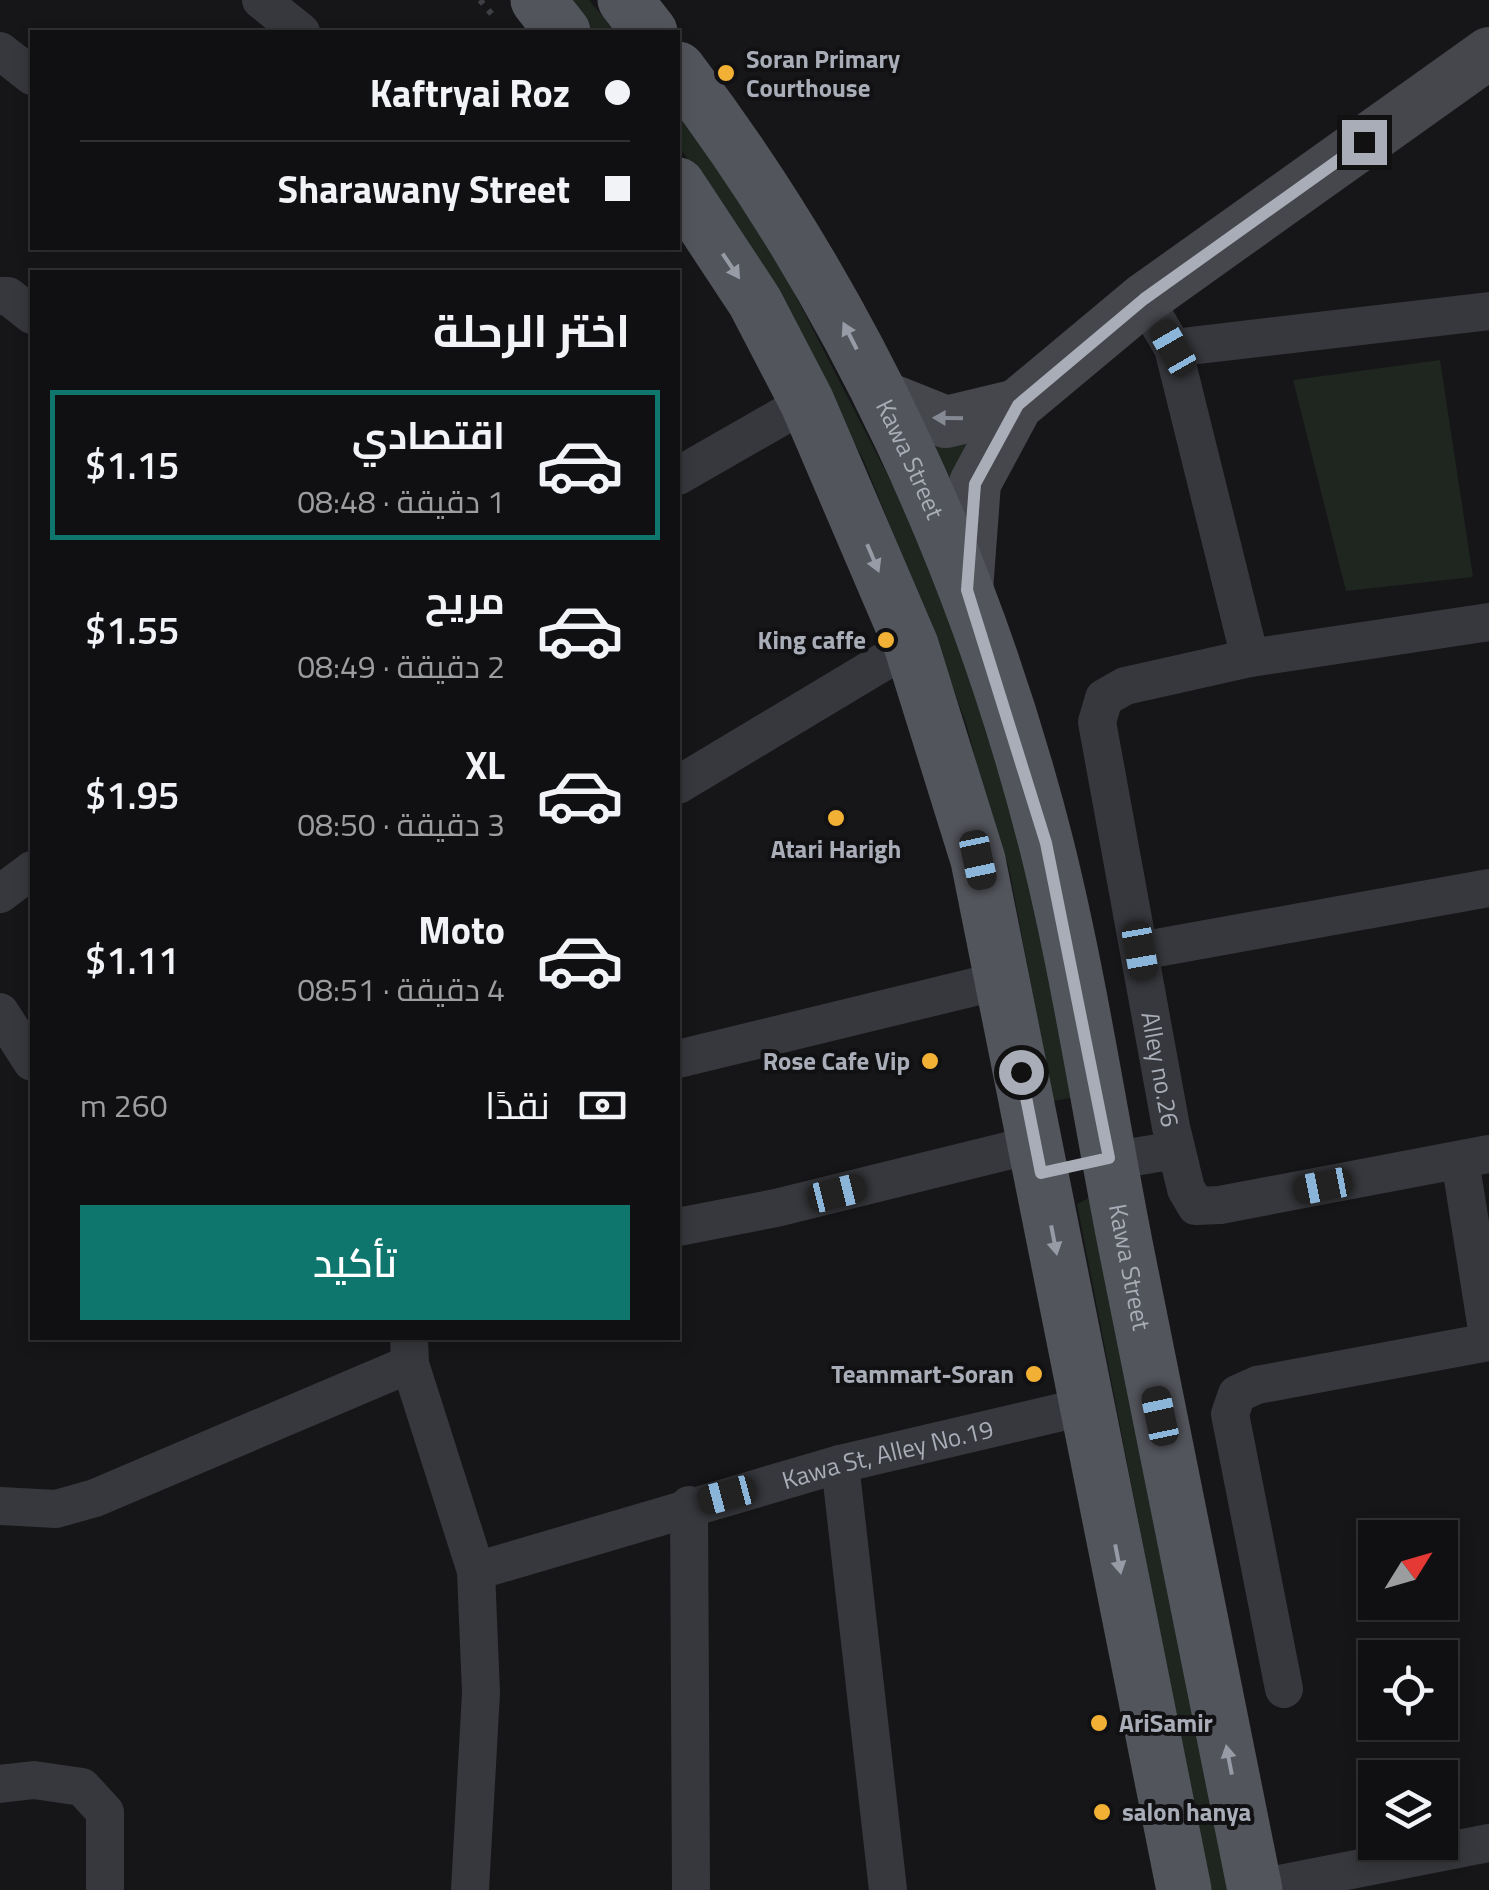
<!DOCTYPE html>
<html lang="ar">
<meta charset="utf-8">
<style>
:root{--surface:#101012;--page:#1e1e20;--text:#f1f3f6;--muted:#9c9d9f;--line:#303032;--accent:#0f766e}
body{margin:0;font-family:"Titillium Web",Cairo,sans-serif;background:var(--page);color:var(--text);direction:rtl;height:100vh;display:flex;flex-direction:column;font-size:38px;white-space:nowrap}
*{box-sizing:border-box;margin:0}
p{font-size:32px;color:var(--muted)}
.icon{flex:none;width:55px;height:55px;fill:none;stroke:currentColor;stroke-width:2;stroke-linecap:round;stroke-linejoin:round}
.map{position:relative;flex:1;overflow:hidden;direction:ltr}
.details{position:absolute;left:30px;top:270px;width:650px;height:1070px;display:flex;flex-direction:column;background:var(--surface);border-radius:0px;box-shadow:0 5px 15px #0003,0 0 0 2px var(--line);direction:rtl}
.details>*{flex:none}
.top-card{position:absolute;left:30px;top:30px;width:650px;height:220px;border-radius:0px;box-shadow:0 5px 15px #0003,0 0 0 2px var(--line);direction:rtl;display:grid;align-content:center;height:220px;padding:0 50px;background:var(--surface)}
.needle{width:65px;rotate:53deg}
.controls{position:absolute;left:1358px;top:1520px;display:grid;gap:20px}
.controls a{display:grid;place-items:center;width:100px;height:100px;border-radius:0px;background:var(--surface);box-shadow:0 5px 15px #0003,0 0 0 2px var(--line);font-size:50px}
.end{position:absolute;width:45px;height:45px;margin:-22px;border:12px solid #a8adb8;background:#111;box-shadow:0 0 0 5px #111}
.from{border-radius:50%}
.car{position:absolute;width:30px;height:60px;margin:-30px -15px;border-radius:12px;box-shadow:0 0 8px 2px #0007;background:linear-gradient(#222 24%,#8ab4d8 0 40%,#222 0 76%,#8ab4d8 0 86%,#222 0)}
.top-card b{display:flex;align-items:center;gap:35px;height:95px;font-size:38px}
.top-card b+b{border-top:2px solid var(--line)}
.top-card i{width:25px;height:25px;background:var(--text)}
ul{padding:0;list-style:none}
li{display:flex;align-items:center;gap:30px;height:150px;margin:0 20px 15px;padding:0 30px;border:5px solid transparent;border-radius:0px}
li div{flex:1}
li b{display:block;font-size:38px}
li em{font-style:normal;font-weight:600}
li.active{border-color:var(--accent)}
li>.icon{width:90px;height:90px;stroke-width:1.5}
h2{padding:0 50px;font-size:45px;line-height:120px}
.pay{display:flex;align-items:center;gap:25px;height:110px;padding:0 50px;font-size:38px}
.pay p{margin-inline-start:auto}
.cta{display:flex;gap:20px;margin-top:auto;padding:20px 50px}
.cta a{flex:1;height:115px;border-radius:0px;background:var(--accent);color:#fff;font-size:40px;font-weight:600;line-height:115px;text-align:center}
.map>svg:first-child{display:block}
.green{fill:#1e261f}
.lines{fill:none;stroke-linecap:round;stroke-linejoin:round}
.path{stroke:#3d3f44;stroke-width:6;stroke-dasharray:5 8;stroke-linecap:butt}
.street{stroke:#37383d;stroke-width:38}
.secondary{stroke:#45474d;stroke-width:52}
.primary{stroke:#53555c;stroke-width:55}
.oneway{fill:#979ba6}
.oneway2{fill:#858993}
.route{stroke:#a8adb8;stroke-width:12}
.poi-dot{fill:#f2b134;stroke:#111113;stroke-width:4}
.labels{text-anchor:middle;stroke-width:8;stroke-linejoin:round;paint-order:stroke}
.poi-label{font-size:25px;font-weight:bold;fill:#a8adb8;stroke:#111113;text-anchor:start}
.street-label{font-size:25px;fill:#a8adb8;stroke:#111113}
</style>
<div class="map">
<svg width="1489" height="1890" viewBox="0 0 1489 1890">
<rect width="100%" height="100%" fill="#161618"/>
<!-- green -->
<g class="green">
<path d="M 558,0 L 589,0 L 615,32 L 585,32 Z"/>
<path d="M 678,113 L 767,240 L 926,550 L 1009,792 L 1077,1097 L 1053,1101 L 1009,868 L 985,798 L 967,726 L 936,640 L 864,461 L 749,250 L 678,145 Z"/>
<path d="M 1440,360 L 1473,577 L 1346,591 L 1293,380 Z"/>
<path d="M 983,436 L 953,497 L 928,448 Z"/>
<path d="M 1095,1195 L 1234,1890 L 1210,1890 L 1077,1204 Z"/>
</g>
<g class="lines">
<!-- path -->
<path class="path" d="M 480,0 L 495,18"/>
<!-- street -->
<g class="street">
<path d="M 261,0 L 301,32"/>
<path d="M 0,51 L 32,76"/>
<path d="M 0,296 L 8,296 L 32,315"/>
<path d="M 1144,299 L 1173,348 L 1250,658"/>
<path d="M 1173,348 L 1489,311"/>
<path d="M 678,476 L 807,402"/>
<path id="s1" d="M 1489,622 L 1250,658 L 1125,686 L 1104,698 L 1097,722 L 1171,1127 L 1186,1189 L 1196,1206 L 1220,1205 L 1489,1154"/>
<path d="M 678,785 L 908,647"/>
<path d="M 0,894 L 32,870"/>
<path d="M 1140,951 L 1489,888"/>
<path d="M 0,1012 L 32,1062"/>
<path d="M 678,1059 L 1003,980"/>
<path d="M 1110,1161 L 1176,1150"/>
<path d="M 678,1227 L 776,1208 L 1035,1144"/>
<path d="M 409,1338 L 410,1364 L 476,1571 L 481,1693 L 470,1890"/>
<path d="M 840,1464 L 888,1890"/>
<path d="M 689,1505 L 691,1890"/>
<path d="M 0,1506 L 56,1509 L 95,1498 L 410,1364"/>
<path id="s2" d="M 476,1571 L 840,1464 L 1087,1406"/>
<path d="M 1284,1689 L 1230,1414 L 1237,1394 L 1257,1385 L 1489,1342 L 1460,1160"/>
<path d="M 0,1784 L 34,1780 L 82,1787 L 105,1812 L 105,1890"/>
<path d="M 1254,1889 L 1489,1843"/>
</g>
<!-- secondary -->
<g class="secondary">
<path d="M 881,396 L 946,422 L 1017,405"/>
<path d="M 967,590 L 975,483 L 1017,405 L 1144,299 L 1489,53"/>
</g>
<!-- primary -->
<g class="primary">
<path d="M 538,0 L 563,32"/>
<path d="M 625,0 L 650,32"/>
<path id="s3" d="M 678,69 C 852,297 975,564 1046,843 C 1079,974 1099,1110 1125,1243 C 1168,1459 1212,1674 1255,1890"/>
<path d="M 678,185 L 755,302 L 807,402 L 911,645 L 978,860 L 1184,1890"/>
</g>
</g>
<!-- one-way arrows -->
<defs><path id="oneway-solid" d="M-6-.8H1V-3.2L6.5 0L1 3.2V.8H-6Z" transform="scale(2.5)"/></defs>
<g class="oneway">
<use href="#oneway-solid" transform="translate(731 266) rotate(56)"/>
<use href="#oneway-solid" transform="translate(850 336) rotate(-117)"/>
<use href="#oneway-solid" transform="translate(873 558) rotate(67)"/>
<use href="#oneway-solid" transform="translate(1054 1240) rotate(79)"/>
<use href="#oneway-solid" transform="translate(1118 1559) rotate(79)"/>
<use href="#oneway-solid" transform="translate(1229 1760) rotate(-101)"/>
</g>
<use class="oneway2" href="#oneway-solid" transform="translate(948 418) rotate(-179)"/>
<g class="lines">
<!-- route -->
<path class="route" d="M 1021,1072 L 1041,1173 L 1109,1158 L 1046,843 L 967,590 L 975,484 L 1018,405 L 1144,299 L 1364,142"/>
</g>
<!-- markers -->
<g class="poi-dot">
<circle cx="726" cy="73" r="10"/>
<circle cx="886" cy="640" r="10"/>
<circle cx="836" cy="818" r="10"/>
<circle cx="930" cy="1061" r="10"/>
<circle cx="1034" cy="1374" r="10"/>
<circle cx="1099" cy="1723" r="10"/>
<circle cx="1102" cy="1812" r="10"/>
</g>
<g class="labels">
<!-- poi labels -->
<g class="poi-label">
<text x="746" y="68">Soran Primary<tspan x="746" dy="29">Courthouse</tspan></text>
<text x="866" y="649" text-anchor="end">King caffe</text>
<text x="836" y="858" text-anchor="middle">Atari Harigh</text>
<text x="910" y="1070" text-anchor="end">Rose Cafe Vip</text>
<text x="1014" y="1383" text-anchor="end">Teammart-Soran</text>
<text x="1119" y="1732">AriSamir</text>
<text x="1122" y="1821">salon hanya</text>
</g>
<!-- street labels -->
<g class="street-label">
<text dy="9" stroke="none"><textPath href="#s3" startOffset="455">Kawa Street</textPath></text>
<text dy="9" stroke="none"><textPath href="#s1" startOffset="772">Alley no.26</textPath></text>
<text dy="9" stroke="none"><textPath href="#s3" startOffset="1295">Kawa Street</textPath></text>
<text dy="9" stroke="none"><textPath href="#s2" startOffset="428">Kawa St, Alley No.19</textPath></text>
</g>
</g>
</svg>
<div class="controls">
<a><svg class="needle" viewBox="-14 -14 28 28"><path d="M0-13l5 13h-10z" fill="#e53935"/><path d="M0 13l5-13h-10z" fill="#9c9d9f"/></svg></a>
<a><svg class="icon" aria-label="locate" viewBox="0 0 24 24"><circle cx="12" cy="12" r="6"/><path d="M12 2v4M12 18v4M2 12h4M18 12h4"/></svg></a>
<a><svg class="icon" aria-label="layers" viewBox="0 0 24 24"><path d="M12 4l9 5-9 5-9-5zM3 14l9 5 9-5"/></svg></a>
</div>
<i class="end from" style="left:1021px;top:1072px"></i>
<i class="end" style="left:1364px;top:142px"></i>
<i class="car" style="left:1173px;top:348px;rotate:330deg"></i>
<i class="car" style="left:978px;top:860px;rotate:168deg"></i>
<i class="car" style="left:1140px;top:951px;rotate:170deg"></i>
<i class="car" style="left:1323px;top:1186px;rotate:259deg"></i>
<i class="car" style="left:837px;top:1193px;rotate:76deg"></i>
<i class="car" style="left:1160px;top:1416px;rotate:348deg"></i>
<i class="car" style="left:727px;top:1495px;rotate:255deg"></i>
<div class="top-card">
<b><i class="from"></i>Kaftryai Roz</b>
<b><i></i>Sharawany Street</b>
</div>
<section class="details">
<h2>اختر الرحلة</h2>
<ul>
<li class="active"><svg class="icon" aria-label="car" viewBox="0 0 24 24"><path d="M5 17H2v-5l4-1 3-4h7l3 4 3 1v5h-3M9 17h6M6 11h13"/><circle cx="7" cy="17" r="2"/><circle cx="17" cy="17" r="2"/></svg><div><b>اقتصادي</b><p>1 دقيقة · 08:48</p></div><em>$1.15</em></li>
<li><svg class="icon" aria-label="car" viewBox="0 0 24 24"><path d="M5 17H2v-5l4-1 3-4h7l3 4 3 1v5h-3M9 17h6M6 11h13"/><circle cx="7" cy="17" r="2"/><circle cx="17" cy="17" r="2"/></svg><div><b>مريح</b><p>2 دقيقة · 08:49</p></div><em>$1.55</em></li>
<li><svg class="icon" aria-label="car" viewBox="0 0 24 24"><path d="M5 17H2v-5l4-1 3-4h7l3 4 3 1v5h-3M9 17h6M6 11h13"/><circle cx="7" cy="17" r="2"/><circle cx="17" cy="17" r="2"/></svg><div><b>XL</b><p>3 دقيقة · 08:50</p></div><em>$1.95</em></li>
<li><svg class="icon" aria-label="car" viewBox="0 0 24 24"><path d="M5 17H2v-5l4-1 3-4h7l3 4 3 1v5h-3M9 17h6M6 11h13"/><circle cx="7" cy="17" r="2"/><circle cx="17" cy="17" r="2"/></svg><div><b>Moto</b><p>4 دقيقة · 08:51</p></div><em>$1.11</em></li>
</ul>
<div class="pay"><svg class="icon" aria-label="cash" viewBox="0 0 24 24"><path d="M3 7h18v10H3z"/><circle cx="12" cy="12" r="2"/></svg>نقدًا<p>260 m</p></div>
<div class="cta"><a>تأكيد</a></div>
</section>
</div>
